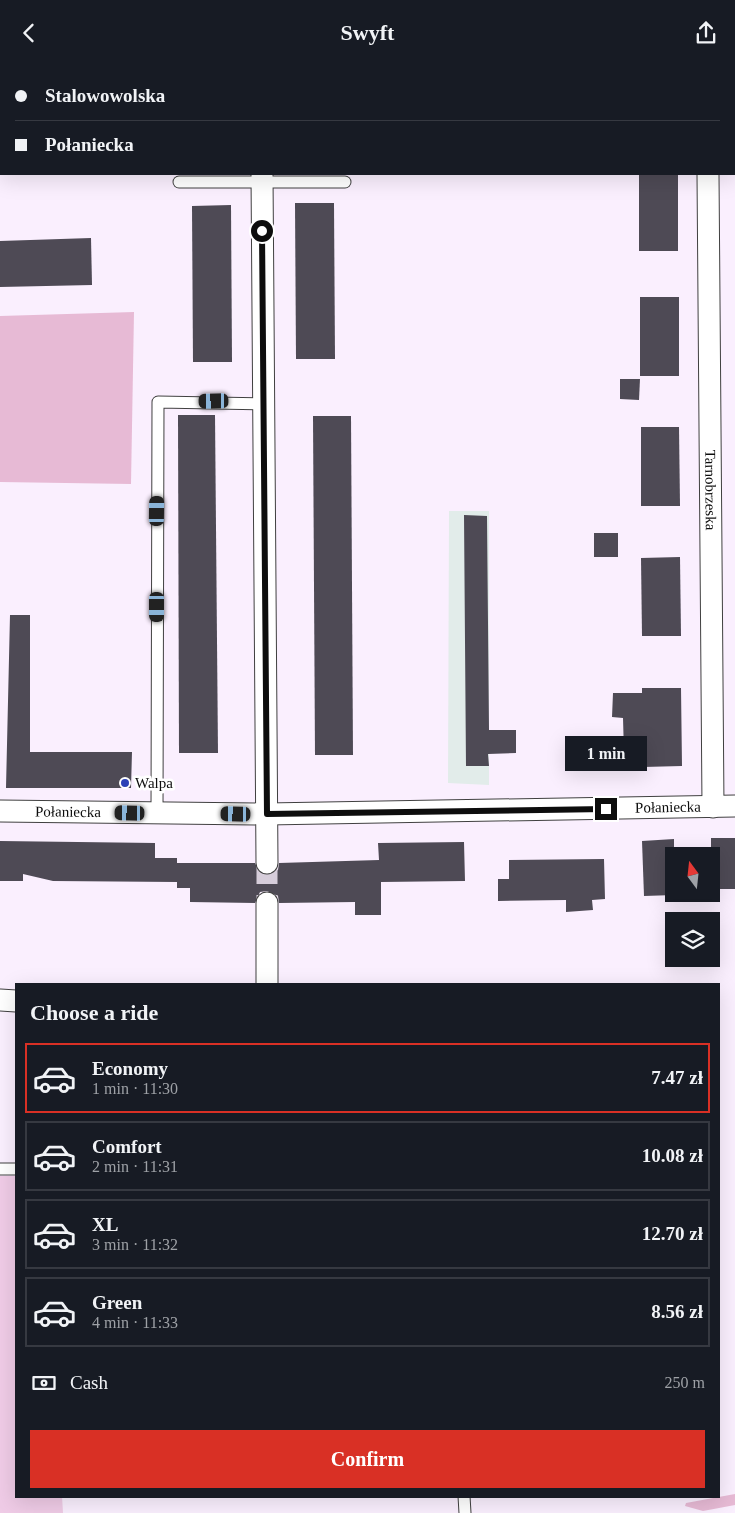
<!DOCTYPE html>
<meta charset="utf-8">
<style>
:root{--surface:#171b24;--page:#242831;--text:#f1f3f6;--muted:#9ea1a6;--line:#363941;--accent:#d93025}
body{margin:0;font-family:"Times New Roman",serif;background:var(--page);color:var(--text);height:100vh;display:flex;flex-direction:column;font-size:19px;white-space:nowrap}
*{box-sizing:border-box;margin:0}
p{font-size:16px;color:var(--muted)}
.icon{flex:none;width:28px;height:28px;fill:none;stroke:currentColor;stroke-width:2;stroke-linecap:round;stroke-linejoin:round}
.map{position:relative;flex:1;overflow:hidden}
.side{position:absolute;left:15px;top:918px;width:705px;height:515px;display:flex;flex-direction:column;background:var(--surface);border-radius:0px;box-shadow:0 5px 20px #0002}
.side>*{flex:none}
.hud{position:absolute;left:0px;top:0px;width:735px;height:110px;box-shadow:0 5px 20px #0002;display:grid;align-content:center;height:110px;padding:0 15px;background:var(--surface)}
.needle{width:32px;rotate:345deg}
.controls{position:absolute;left:665px;top:782px;display:grid;gap:10px}
.controls a{display:grid;place-items:center;width:55px;height:55px;border-radius:0px;background:var(--surface);box-shadow:0 5px 20px #0002;font-size:25px}
.end{position:absolute;width:22px;height:22px;margin:-11px;border:6px solid #0d0d0d;background:#fff;box-shadow:0 0 0 2px #fff}
.from{border-radius:50%}
.bubble{position:absolute;height:35px;border-radius:0px;background:var(--surface);box-shadow:0 5px 20px #0002;font-size:16px;font-weight:800;line-height:35px;text-align:center}
.car{position:absolute;width:15px;height:30px;margin:-15px -8px;border-radius:6px;box-shadow:0 0 4px 1px #0007;background:linear-gradient(#222 24%,#8ab4d8 0 40%,#222 0 76%,#8ab4d8 0 86%,#222 0)}
.hud b{display:flex;align-items:center;gap:18px;height:48px;font-size:19px}
.hud b+b{border-top:1px solid var(--line)}
.hud i{width:12px;height:12px;background:var(--text)}
ul{padding:0;list-style:none}
li{display:flex;align-items:center;gap:15px;height:70px;margin:0 10px 8px;padding:0 5px;border:2px solid var(--line);border-radius:0px}
li div{flex:1}
li b{display:block;font-size:19px}
li em{font-style:normal;font-weight:800}
li.on{border-color:var(--accent)}
li>.icon{width:45px;height:45px;stroke-width:1.5}
h2{padding:0 15px;font-size:22px;line-height:60px}
.pay{display:flex;align-items:center;gap:12px;height:55px;padding:0 15px;font-size:19px}
.pay p{margin-inline-start:auto}
.button{display:flex;gap:10px;margin-top:auto;padding:10px 15px}
.button a{flex:1;height:58px;border-radius:0px;background:var(--accent);color:#fff;font-size:20px;font-weight:800;line-height:58px;text-align:center}
header{display:flex;justify-content:space-between;align-items:center;height:65px;padding:0 15px;background:var(--surface);font-size:22px;font-weight:800}
.map>svg:first-child{display:block}
.industrial{fill:#e2ecea}
.green{fill:#e7bad5}
.pitch{fill:#efcbe6}
.building{fill:#4e4a55}
.lines{fill:none;stroke-linecap:round;stroke-linejoin:round}
.minor-tunnel{stroke:#d6cdda;stroke-width:21;stroke-dasharray:21 11;stroke-linecap:butt}
.service-casing{stroke:#404040;stroke-width:13}
.minor-casing{stroke:#404040;stroke-width:23}
.service{stroke:#fff;stroke-width:11}
.minor{stroke:#fff;stroke-width:21}
.route{stroke:#0d0d0d;stroke-width:6}
.poi-dot{fill:#2c40b6;stroke:#fff;stroke-width:2}
.labels{text-anchor:middle;stroke-width:5;stroke-linejoin:round;paint-order:stroke}
.street-label{font-size:15px;fill:#0d0d0d;stroke:#fff}
.poi-label{font-size:15px;fill:#0d0d0d;stroke:#fff;text-anchor:start}
</style>
<header><svg class="icon" aria-label="back" viewBox="0 0 24 24"><path d="M15 5l-7 7 7 7"/></svg>Swyft<svg class="icon" aria-label="share" viewBox="0 0 24 24"><path d="M12 15V3M7 8l5-5 5 5M5 13v7h14v-7"/></svg></header>
<div class="map">
<svg width="735" height="1448" viewBox="0 0 735 1448">
<rect width="100%" height="100%" fill="#faeffe"/>
<!-- industrial -->
<path class="industrial" d="M 449,446 L 489,446 L 489,720 L 448,718 Z"/>
<!-- green -->
<g class="green">
<path d="M 134,247 L 131,419 L 0,417 L 0,251 Z"/>
<path d="M 735,1429 L 735,1440 L 703,1446 L 685,1441 L 686,1438 Z"/>
</g>
<!-- pitch -->
<path class="pitch" d="M 0,1111 L 16,1111 L 16,1431 L 62,1431 L 63,1448 L 0,1448 Z"/>
<!-- building -->
<g class="building">
<rect x="639" y="109" width="39" height="77"/>
<path d="M 295,138 L 334,138 L 335,294 L 296,294 Z"/>
<path d="M 231,140 L 232,297 L 193,297 L 192,141 Z"/>
<path d="M 91,173 L 92,220 L 0,222 L 0,176 Z"/>
<rect x="640" y="232" width="39" height="79"/>
<path d="M 620,314 L 640,314 L 639,335 L 620,334 Z"/>
<path d="M 178,350 L 215,350 L 218,688 L 179,688 Z"/>
<path d="M 313,351 L 351,351 L 353,690 L 315,690 Z"/>
<path d="M 641,362 L 679,362 L 680,441 L 641,441 Z"/>
<path d="M 464,450 L 487,451 L 489,665 L 516,665 L 516,688 L 488,689 L 489,701 L 466,701 Z"/>
<rect x="594" y="468" width="24" height="24"/>
<path d="M 680,492 L 681,571 L 642,571 L 641,493 Z"/>
<path d="M 10,550 L 30,550 L 30,687 L 132,687 L 131,723 L 6,723 Z"/>
<path d="M 642,623 L 681,623 L 682,701 L 643,702 L 642,688 L 624,688 L 623,653 L 612,652 L 613,628 L 642,628 Z"/>
<rect x="711" y="773" width="24" height="51"/>
<path d="M 674,774 L 674,830 L 644,831 L 642,776 Z"/>
<path d="M 0,776 L 155,778 L 155,793 L 177,793 L 177,814 L 177,798 L 255,798 L 260,809 L 268,810 L 278,805 L 279,798 L 379,795 L 378,778 L 464,777 L 465,816 L 381,817 L 381,850 L 355,850 L 355,837 L 279,838 L 278,831 L 267,826 L 260,827 L 255,838 L 190,837 L 190,823 L 177,823 L 177,817 L 53,816 L 23,809 L 23,816 L 0,816 Z"/>
<path d="M 604,794 L 605,834 L 592,835 L 593,845 L 566,847 L 566,835 L 498,836 L 498,814 L 509,814 L 509,795 Z"/>
</g>
<g class="lines">
<!-- minor-tunnel -->
<path class="minor-tunnel" d="M 267,798 L 267,838"/>
<!-- service casing -->
<g class="service-casing">
<g id="service">
<path d="M 734,69 L 735,69"/>
<path d="M 0,88 L 1,88"/>
<path d="M 179,117 L 345,117"/>
<path d="M 157,748 L 158,337 L 263,339"/>
<path d="M 0,1104 L 16,1104"/>
<path d="M 464,1431 L 465,1448"/>
</g>
</g>
<!-- minor casing -->
<g class="minor-casing">
<g id="minor">
<path d="M 262,0 L 262,1"/>
<path d="M 707,0 L 707,1"/>
<path d="M 262,109 L 267,798"/>
<path id="s1" d="M 708,109 L 713,742"/>
<path id="s2" d="M 0,746 L 267,749 L 735,741"/>
<path d="M 267,838 L 267,919"/>
<path d="M 0,935 L 16,936"/>
</g>
</g>
<!-- service -->
<use href="#service" class="service"/>
<!-- minor -->
<use href="#minor" class="minor"/>
</g>
<g class="lines">
<!-- route -->
<path class="route" d="M 262,166 L 267,749 L 606,744"/>
</g>
<!-- markers -->
<circle class="poi-dot" cx="125" cy="718" r="5"/>
<g class="labels">
<!-- street labels -->
<g class="street-label">
<text dy="5" stroke="none"><textPath href="#s1" startOffset="316">Tarnobrzeska</textPath></text>
<text dy="5" stroke="none"><textPath href="#s2" startOffset="668">Połaniecka</textPath></text>
<text dy="5" stroke="none"><textPath href="#s2" startOffset="68">Połaniecka</textPath></text>
</g>
<!-- poi labels -->
<g class="poi-label">
<text x="135" y="723">Walpa</text>
</g>
</g>
</svg>
<div class="controls">
<a><svg class="needle" viewBox="-14 -14 28 28"><path d="M0-13l5 13h-10z" fill="#e53935"/><path d="M0 13l5-13h-10z" fill="#9ea1a6"/></svg></a>
<a><svg class="icon" aria-label="layers" viewBox="0 0 24 24"><path d="M12 4l9 5-9 5-9-5zM3 14l9 5 9-5"/></svg></a>
</div>
<i class="end from" style="left:262px;top:166px"></i>
<i class="end" style="left:606px;top:744px"></i>
<div class="bubble" style="left:565px;top:671px;width:82px">1 min</div>
<i class="car" style="left:214px;top:336px;rotate:269deg"></i>
<i class="car" style="left:157px;top:446px;rotate:1deg"></i>
<i class="car" style="left:157px;top:542px;rotate:180deg"></i>
<i class="car" style="left:130px;top:748px;rotate:271deg"></i>
<i class="car" style="left:236px;top:749px;rotate:271deg"></i>
<div class="hud">
<b><i class="from"></i>Stalowowolska</b>
<b><i></i>Połaniecka</b>
</div>
<section class="side">
<h2>Choose a ride</h2>
<ul>
<li class="on"><svg class="icon" aria-label="car" viewBox="0 0 24 24"><path d="M5 17H2v-5l4-1 3-4h7l3 4 3 1v5h-3M9 17h6M6 11h13"/><circle cx="7" cy="17" r="2"/><circle cx="17" cy="17" r="2"/></svg><div><b>Economy</b><p>1 min · 11:30</p></div><em>7.47 zł</em></li>
<li><svg class="icon" aria-label="car" viewBox="0 0 24 24"><path d="M5 17H2v-5l4-1 3-4h7l3 4 3 1v5h-3M9 17h6M6 11h13"/><circle cx="7" cy="17" r="2"/><circle cx="17" cy="17" r="2"/></svg><div><b>Comfort</b><p>2 min · 11:31</p></div><em>10.08 zł</em></li>
<li><svg class="icon" aria-label="car" viewBox="0 0 24 24"><path d="M5 17H2v-5l4-1 3-4h7l3 4 3 1v5h-3M9 17h6M6 11h13"/><circle cx="7" cy="17" r="2"/><circle cx="17" cy="17" r="2"/></svg><div><b>XL</b><p>3 min · 11:32</p></div><em>12.70 zł</em></li>
<li><svg class="icon" aria-label="car" viewBox="0 0 24 24"><path d="M5 17H2v-5l4-1 3-4h7l3 4 3 1v5h-3M9 17h6M6 11h13"/><circle cx="7" cy="17" r="2"/><circle cx="17" cy="17" r="2"/></svg><div><b>Green</b><p>4 min · 11:33</p></div><em>8.56 zł</em></li>
</ul>
<div class="pay"><svg class="icon" aria-label="cash" viewBox="0 0 24 24"><path d="M3 7h18v10H3z"/><circle cx="12" cy="12" r="2"/></svg>Cash<p>250 m</p></div>
<div class="button"><a>Confirm</a></div>
</section>
</div>
